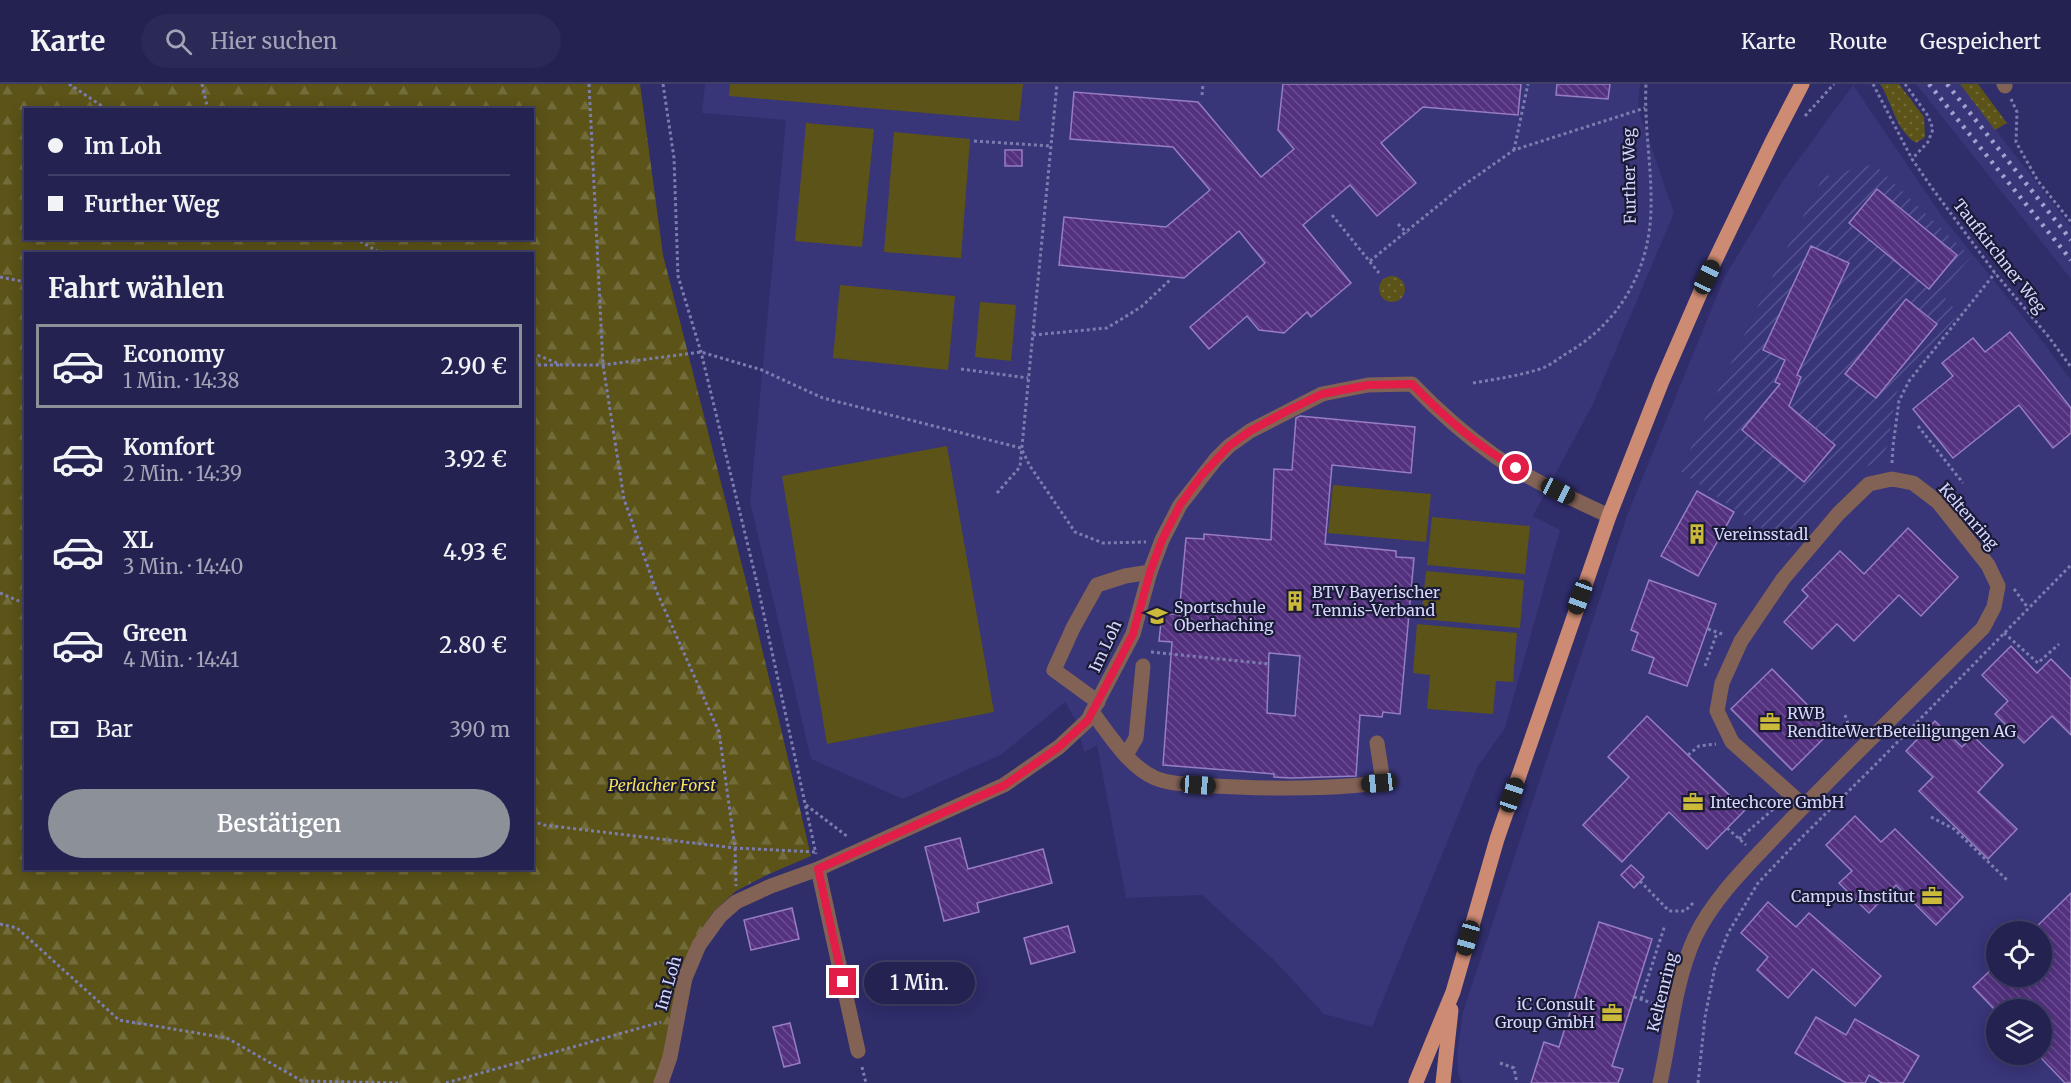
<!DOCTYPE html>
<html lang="de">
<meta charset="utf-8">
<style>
:root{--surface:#232250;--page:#2b2a57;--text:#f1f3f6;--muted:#a3a4b7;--line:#403f67;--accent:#8c9099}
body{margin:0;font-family:Merriweather,serif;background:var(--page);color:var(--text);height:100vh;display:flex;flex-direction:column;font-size:22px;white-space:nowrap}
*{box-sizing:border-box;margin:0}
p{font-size:20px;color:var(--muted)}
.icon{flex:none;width:33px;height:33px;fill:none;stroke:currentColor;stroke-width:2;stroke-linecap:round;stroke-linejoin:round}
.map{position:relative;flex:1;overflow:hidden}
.side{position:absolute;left:24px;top:168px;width:510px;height:618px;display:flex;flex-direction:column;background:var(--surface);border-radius:0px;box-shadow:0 3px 15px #0003,0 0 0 2px var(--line)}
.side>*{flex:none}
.hud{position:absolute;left:24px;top:24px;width:510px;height:132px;border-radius:0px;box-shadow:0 3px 15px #0003,0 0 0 2px var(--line);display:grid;align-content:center;height:132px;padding:0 24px;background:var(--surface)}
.fabs{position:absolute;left:1986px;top:837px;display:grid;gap:12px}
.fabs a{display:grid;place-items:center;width:66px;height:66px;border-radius:50%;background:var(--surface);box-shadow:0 3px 15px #0003,0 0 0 2px var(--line);font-size:30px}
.end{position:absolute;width:27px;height:27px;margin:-14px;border:8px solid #e11d48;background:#fff;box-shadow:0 0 0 3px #fff}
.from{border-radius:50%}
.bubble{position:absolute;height:42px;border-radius:21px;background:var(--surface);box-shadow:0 3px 15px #0003,0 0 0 2px var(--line);font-size:20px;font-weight:600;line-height:42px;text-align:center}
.car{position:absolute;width:18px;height:36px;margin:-18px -9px;border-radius:8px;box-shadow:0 0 4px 2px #0007;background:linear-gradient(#222 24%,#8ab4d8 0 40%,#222 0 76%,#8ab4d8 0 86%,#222 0)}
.hud b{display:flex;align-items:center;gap:21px;height:57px;font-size:22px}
.hud b+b{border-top:2px solid var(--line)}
.hud i{width:15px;height:15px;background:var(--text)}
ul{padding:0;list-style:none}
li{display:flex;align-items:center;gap:18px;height:84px;margin:0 12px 9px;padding:0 12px;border:3px solid transparent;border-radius:0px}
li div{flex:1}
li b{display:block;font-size:22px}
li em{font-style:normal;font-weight:600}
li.selected{border-color:var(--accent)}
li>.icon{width:54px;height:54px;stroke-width:1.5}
h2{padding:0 24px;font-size:27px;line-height:72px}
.pay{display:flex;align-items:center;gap:15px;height:66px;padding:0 24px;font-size:22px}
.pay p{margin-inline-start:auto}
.cta{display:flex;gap:12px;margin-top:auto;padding:12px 24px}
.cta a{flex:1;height:69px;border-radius:36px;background:var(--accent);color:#fff;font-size:24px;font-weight:600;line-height:69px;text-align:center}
header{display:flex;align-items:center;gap:36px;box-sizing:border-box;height:84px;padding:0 30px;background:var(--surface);border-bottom:2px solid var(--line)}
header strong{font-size:28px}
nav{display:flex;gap:33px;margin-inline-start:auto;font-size:21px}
.search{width:420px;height:54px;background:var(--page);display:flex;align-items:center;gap:15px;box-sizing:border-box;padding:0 21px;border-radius:33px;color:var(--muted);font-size:22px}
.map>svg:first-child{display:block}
.built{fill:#383579;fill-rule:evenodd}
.industrial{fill:url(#industrial-furrows)}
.grass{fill:url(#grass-dots)}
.forest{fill:url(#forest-firs);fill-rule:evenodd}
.pitch{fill:#5b5318}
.building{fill:url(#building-back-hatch);stroke:#977dc1;stroke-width:1.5;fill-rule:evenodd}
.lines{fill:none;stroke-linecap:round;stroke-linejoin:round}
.path{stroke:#7c7daf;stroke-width:3;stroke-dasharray:3 3;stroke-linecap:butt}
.minor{stroke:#836256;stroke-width:15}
.major{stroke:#cd8b73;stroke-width:15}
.rail{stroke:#a0a2cf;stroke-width:4.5;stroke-dasharray:3 6;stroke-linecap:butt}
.route{stroke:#e11d48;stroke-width:8}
.labels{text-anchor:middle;stroke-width:4.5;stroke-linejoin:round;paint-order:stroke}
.street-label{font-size:16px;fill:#d4d7fd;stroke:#1a1a36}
.poi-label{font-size:16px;fill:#d4d7fd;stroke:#1a1a36;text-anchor:start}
.park-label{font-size:16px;font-style:italic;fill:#f6e256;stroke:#1a1a36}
</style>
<header>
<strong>Karte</strong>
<div class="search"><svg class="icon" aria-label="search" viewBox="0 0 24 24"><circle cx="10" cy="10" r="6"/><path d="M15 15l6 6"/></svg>Hier suchen</div>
<nav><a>Karte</a><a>Route</a><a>Gespeichert</a></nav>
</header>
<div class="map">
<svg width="2071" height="999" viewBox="0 0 2071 999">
<defs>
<pattern id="industrial-furrows" width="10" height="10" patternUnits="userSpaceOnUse" patternTransform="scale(1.5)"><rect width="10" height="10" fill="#383579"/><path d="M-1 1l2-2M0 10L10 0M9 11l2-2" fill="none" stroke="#54528d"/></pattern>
<pattern id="grass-dots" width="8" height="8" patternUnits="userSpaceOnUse" patternTransform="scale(1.5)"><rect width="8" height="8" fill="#5b5318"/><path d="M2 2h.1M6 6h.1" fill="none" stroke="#726b3a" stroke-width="1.8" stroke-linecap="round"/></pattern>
<pattern id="forest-firs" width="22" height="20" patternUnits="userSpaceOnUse" patternTransform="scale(1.5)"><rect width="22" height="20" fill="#5b5318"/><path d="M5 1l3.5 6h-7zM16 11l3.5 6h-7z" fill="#726b3a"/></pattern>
<pattern id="building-back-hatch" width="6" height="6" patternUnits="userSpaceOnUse" patternTransform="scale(1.5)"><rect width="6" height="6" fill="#53317f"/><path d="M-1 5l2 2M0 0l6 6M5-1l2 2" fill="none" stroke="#6b4e92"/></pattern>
</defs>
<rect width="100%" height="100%" fill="#2f2d6a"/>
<!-- built -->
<g class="built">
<path d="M 705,0 L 1640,0 L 1638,24 L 1674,129 L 1593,320 L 1533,432 L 1560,446 L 1505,644 L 1478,682 L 1372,943 L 1324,930 L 1274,876 L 1202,811 L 1126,814 L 1097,661 L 1084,668 L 1076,637 L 1065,618 L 1002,670 L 903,715 L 811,675 L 750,418 L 786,36 L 702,29 Z"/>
<path d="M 1916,0 L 1960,0 L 2071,143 L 2071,195 Z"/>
<path d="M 1853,1 L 1942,132 L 2040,254 L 2071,296 L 2071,999 L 1462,999 L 1458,989 L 1457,970 L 1463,928 L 1628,429 L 1725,192 L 1782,98 ZM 1823,93 L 1959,231 L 1901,300 L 1896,310 L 1888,361 L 1872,380 L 1852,389 L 1680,387 L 1766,205 ZM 1996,848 L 2042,848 L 2042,892 L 1996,892 ZM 1996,926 L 2042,926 L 2042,970 L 1996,970 Z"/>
</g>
<!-- industrial -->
<path class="industrial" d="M 1874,80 L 1971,173 L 1940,208 L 1959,230 L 1901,300 L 1896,310 L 1888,361 L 1881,372 L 1872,380 L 1852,389 L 1788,462 L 1680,387 L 1766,205 L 1823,93 Z"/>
<!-- grass -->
<g class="grass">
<path d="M 1880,0 L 1899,0 L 1924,33 L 1925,53 L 1916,59 C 1895,45 1893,20 1880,0 Z"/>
<path d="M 1960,0 L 1978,0 L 2007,39 L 1995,46 Z"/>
<circle cx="1392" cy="205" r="13"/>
</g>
<!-- forest -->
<path class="forest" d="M 0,0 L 640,0 L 663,171 L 747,501 L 811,772 L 769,790 L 736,807 L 713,828 L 691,861 L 656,999 L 0,999 ZM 26,26 L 532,26 L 532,154 L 26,154 ZM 26,170 L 532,170 L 532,784 L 26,784 Z"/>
<!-- pitch -->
<g class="pitch">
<path d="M 730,0 L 1023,0 L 1019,37 L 729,12 Z"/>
<path d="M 806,39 L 874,45 L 862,163 L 795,157 Z"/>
<path d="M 894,48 L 970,55 L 961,174 L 884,168 Z"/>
<path d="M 840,201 L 955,212 L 948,286 L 833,274 Z"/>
<path d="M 980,218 L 1016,221 L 1011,277 L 975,273 Z"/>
<path d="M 947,362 L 994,628 L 827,660 L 782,392 Z"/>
<path d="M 1333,401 L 1431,410 L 1426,458 L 1328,449 Z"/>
<path d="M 1432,433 L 1530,442 L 1525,490 L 1427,481 Z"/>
<path d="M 1426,487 L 1524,496 L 1520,544 L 1421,535 Z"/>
<path d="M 1417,540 L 1517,549 L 1513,598 L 1496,597 L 1493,630 L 1427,625 L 1430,591 L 1413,589 Z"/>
</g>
<!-- building -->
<g class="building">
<path d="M 1283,0 L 1521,0 L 1518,31 L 1423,23 L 1381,59 L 1416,99 L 1377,132 L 1350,101 L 1303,141 L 1351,199 L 1311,233 L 1307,228 L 1284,249 L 1259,246 L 1247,232 L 1209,265 L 1190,243 L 1265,179 L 1239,147 L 1184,194 L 1059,181 L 1064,133 L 1166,143 L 1210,106 L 1173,63 L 1070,55 L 1074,8 L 1198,18 L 1261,93 L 1294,65 L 1278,46 Z"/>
<path d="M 1557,0 L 1610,0 L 1608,15 L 1556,11 Z"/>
<rect x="1005" y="66" width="17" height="16"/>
<path d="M 1877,105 L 1957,171 L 1929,205 L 1849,139 Z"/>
<path d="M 1811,162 L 1849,179 L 1797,291 L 1801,293 L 1789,322 L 1835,361 L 1804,398 L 1742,346 L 1780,300 L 1775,298 L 1785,276 L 1763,266 Z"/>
<path d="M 1906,215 L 1937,240 L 1876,314 L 1845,290 Z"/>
<path d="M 2010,248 L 2071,324 L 2071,349 L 2053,364 L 2019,321 L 1953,374 L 1913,325 L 1953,292 L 1942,279 L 1973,254 L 1985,268 Z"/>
<path d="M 1300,332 L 1415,343 L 1411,389 L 1332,381 L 1325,460 L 1396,467 L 1396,473 L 1414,474 L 1400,630 L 1383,628 L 1382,633 L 1360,631 L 1356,692 L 1291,694 L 1274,693 L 1274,690 L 1163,681 L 1172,558 L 1159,557 L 1162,529 L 1179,531 L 1186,454 L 1204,455 L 1204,450 L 1271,456 L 1274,385 L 1292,386 L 1296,334 ZM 1269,569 L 1300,572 L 1295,632 L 1267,629 Z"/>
<path d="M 1697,407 L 1734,428 L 1698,492 L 1661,472 Z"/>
<path d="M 1908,444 L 1958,493 L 1921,532 L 1899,511 L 1854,557 L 1837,540 L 1812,565 L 1784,538 L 1808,512 L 1802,506 L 1840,467 L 1864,490 Z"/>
<path d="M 1649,496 L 1716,520 L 1687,602 L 1649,589 L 1654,574 L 1632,566 L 1638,549 L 1631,546 Z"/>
<path d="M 2011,562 L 2037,589 L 2051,575 L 2071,595 L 2071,651 L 2052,632 L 2024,659 L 1995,630 L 2008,617 L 1982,591 Z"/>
<path d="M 1772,585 L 1832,646 L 1792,686 L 1731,625 Z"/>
<path d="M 1647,632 L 1745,726 L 1707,765 L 1669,728 L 1622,778 L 1583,741 L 1629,693 L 1608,673 Z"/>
<path d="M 1935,637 L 1962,663 L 1973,652 L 2003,681 L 1978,708 L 2017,745 L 1988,775 L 1919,707 L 1933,693 L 1906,667 Z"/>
<path d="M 1855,732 L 1881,758 L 1895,745 L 1963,813 L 1936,841 L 1896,801 L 1869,829 L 1839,799 L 1852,787 L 1826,761 Z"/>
<path d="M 960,754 L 968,785 L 1043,765 L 1052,799 L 977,819 L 979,828 L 944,837 L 925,763 Z"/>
<path d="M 1631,781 L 1644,793 L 1634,804 L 1621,791 Z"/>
<path d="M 2071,809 L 2071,999 L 2065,999 L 2042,975 L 2042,926 L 1995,926 L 1973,903 L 1996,881 L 1996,892 L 2042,892 L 2042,848 L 2031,848 Z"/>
<path d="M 1768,818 L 1796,843 L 1809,829 L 1881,892 L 1855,922 L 1813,885 L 1788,914 L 1757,886 L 1768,873 L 1741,849 Z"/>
<path d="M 792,824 L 799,855 L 751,866 L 744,836 Z"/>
<path d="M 1599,838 L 1652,855 L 1612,982 L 1623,985 L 1618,999 L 1531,999 L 1544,958 L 1559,963 Z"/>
<path d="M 1068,842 L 1075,868 L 1031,880 L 1024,854 Z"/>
<path d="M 1816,933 L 1846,951 L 1855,935 L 1919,972 L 1903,999 L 1882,999 L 1869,991 L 1865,999 L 1846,999 L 1795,969 Z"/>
<path d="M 790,939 L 800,979 L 784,983 L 773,943 Z"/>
</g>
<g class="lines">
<!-- path -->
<g class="path">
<path d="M 69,0 L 108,26"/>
<path d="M 202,0 L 208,26"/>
<path d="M 589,0 L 603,281 L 624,415 L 656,506 L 719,648 L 735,764 L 736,802"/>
<path d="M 663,0 L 674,74 L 678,192 L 701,268 L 757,499 L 816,770"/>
<path d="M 1873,0 L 1912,75 L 1932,104 L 1995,189 L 2048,252 L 2071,283"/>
<path d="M 1905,0 L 1928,32 L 1933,45 L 1928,58 L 1912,75"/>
<path d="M 1202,11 L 1203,0"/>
<path d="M 2011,15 L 2017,28 L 2016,58 L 2038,97 L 2071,138"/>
<path d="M 1805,32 L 1834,0"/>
<path d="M 974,57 L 1051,62"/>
<path d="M 1514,66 L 1528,0"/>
<path d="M 1332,131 L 1379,189"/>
<path d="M 1398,140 L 1407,149"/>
<path d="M 355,154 L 382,170"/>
<path d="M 1370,177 L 1461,103 L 1514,66 L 1645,24"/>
<path d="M 0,193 L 26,198"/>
<path d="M 1033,251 L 1107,244 L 1141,223 L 1170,196"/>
<path d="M 532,269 L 562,281 L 603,281 L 701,268 L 762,286 L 823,314 L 1021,364 L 1030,382 L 1075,448 L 1103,459 L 1146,458"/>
<path d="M 532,281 L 559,281"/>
<path d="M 961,285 L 1028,294"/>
<path d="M 1473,299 C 1496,295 1518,292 1540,285 C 1549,282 1557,276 1564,271 C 1619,240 1650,187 1651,124 C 1652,83 1644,42 1646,0"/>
<path d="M 1918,342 L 1963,399"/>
<path d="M 1892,379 L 1893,362 L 1899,317 L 1909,297 L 1995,189"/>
<path d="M 997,409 L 1020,383 L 1057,0"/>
<path d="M 2014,505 L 2028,524"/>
<path d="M 0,509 L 26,520"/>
<path d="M 1708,545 L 1725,551"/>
<path d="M 2004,549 L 2038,579 L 2059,560"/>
<path d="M 1151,568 L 1269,580"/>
<path d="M 1705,582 L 1717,549"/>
<path d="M 1845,631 L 1852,651"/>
<path d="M 1688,671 L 1699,662 L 1716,660"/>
<path d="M 806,721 L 848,753"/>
<path d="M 1931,733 L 1954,745 L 2008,797"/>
<path d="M 532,737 L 544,741 L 735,764 L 816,768"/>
<path d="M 1727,744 L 1746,761"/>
<path d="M 1739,755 L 1778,721"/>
<path d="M 1640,797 L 1669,827 L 1685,827 L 1693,819"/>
<path d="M 0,840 L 17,844 L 119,936 L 227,954 L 302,997 L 400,999"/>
<path d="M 1634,913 L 1658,921"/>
<path d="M 1641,915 L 1665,841"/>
<path d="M 1500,979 L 1514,984 L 1517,999"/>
<path d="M 862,983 L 866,999"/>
<path d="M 446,999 L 661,938"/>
<path d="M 1698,999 L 1705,933 L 1715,883 L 1728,849 L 1758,799 L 1794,761 L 1876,680 L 2071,481"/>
</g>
<!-- minor -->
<g class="minor">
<path d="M 2004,0 L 2005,2"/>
<path d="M 1098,618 L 1054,586 L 1073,544 L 1097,501 L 1125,492 L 1150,488"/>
<path d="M 1092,628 C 1110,651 1128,682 1155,694 C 1169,700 1186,700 1200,701 C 1258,705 1321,706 1379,699 L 1382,691 L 1377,659"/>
<path d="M 1126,671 L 1136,654 L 1143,582"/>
<path d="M 818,785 L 858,967"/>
<path d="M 661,999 L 670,973 L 685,894 L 699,861 L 720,832 L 736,818 L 771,802 L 818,785 L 1004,701 L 1059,663 L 1088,636 L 1092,628 L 1133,550 L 1150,488 L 1162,456 L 1180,421 L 1216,375 L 1229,362 L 1250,347 L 1322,310 L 1368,301 L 1412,300 C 1437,326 1465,351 1495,372 C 1530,396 1571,414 1609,432"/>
<path d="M 1660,999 C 1671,950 1674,899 1695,853 C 1714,813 1750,779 1780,747 C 1846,678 1915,611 1983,544 L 1994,523 L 1998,502 L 1988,481 L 1938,418 L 1913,399 L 1892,395 L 1869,400 L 1838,430 L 1783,495 L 1741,557 L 1722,599 L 1717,627 L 1732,658 L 1804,722"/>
</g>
<!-- major -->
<g class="major">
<path d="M 1416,998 L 1453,908 L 1497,755 L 1609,432 L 1662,297 L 1707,193 L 1772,58 L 1802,0"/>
<path d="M 1443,999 L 1451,926"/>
</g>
<!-- rail -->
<g class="rail">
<path d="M 1929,0 L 2071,176"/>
<path d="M 1947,0 L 2071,156"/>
</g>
</g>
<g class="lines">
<!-- route -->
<path class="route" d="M 843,898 L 818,785 L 1005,701 L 1059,663 L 1088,636 L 1133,550 L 1150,488 L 1162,456 L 1180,421 L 1201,392 L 1229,362 L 1250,347 L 1285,328 L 1322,310 L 1368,301 L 1412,300 C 1443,332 1477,362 1516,384"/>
</g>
<!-- icons -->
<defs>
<g id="building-bare" transform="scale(1.62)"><path d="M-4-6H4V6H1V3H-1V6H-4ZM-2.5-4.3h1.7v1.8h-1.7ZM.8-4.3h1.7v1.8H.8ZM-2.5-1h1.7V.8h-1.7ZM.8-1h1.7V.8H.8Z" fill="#cbb939" stroke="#1a1a36" stroke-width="2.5" paint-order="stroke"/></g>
<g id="school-bare" transform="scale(1.62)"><path d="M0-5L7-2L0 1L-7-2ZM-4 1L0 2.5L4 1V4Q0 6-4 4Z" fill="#cbb939" stroke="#1a1a36" stroke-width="2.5" paint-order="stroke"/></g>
<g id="office-bare" transform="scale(1.62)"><path d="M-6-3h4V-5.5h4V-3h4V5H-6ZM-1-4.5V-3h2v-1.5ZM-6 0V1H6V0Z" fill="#cbb939" stroke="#1a1a36" stroke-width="2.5" paint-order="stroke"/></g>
</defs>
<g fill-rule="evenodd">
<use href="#building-bare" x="1697" y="450"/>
<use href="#building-bare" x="1295" y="517"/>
<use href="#school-bare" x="1157" y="532"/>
<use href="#office-bare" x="1770" y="638"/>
<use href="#office-bare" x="1693" y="718"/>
<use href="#office-bare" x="1932" y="812"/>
<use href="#office-bare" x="1612" y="929"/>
</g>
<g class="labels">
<!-- street labels -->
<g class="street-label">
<text transform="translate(1629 92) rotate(-91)" y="6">Further Weg</text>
<text transform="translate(2000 172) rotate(52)" y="6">Taufkirchner Weg</text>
<text transform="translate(1969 432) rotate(49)" y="6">Keltenring</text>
<text transform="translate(1105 562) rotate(-65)" y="6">Im Loh</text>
<text transform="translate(668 899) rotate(-74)" y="6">Im Loh</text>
<text transform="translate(1662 908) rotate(-76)" y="6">Keltenring</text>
</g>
<!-- poi labels -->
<g class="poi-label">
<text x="1714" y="456">Vereinsstadl</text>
<text x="1312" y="514">BTV Bayerischer<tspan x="1312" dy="18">Tennis-Verband</tspan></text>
<text x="1174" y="529">Sportschule<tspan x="1174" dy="18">Oberhaching</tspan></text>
<text x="1787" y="635">RWB<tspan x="1787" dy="18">RenditeWertBeteiligungen AG</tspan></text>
<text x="1710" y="724">Intechcore GmbH</text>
<text x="1915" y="818" text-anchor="end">Campus Institut</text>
<text x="1595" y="926" text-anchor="end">iC Consult<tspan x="1595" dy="18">Group GmbH</tspan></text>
</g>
<!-- park labels -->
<g class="park-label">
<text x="662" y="707">Perlacher Forst</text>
</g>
</g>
</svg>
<div class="fabs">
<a><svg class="icon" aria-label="locate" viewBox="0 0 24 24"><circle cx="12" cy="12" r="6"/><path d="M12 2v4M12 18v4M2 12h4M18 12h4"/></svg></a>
<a><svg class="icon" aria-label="layers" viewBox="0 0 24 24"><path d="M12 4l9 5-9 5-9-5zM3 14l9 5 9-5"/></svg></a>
</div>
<i class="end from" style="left:1516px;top:384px"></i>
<i class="end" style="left:843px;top:898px"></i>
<div class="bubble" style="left:864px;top:878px;width:111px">1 Min.</div>
<i class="car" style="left:1707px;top:193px;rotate:25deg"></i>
<i class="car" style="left:1558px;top:407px;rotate:117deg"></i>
<i class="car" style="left:1580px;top:513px;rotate:200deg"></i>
<i class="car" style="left:1379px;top:699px;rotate:264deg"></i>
<i class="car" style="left:1198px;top:701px;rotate:94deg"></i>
<i class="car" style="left:1512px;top:711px;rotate:19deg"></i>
<i class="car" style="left:1468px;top:854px;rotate:196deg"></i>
<div class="hud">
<b><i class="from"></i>Im Loh</b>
<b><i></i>Further Weg</b>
</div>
<section class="side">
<h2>Fahrt wählen</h2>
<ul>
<li class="selected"><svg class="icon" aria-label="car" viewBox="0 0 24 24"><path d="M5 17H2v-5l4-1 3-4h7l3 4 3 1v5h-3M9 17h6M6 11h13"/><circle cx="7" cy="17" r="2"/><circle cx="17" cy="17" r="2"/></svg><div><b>Economy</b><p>1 Min. · 14:38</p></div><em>2.90 €</em></li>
<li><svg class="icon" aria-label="car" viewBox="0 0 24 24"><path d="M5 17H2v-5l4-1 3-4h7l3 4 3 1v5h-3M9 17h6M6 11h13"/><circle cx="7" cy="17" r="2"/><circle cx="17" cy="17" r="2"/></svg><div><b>Komfort</b><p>2 Min. · 14:39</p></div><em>3.92 €</em></li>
<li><svg class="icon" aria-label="car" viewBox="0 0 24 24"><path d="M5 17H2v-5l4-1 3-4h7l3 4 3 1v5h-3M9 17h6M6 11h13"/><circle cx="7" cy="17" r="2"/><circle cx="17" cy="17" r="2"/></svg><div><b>XL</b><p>3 Min. · 14:40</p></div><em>4.93 €</em></li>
<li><svg class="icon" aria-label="car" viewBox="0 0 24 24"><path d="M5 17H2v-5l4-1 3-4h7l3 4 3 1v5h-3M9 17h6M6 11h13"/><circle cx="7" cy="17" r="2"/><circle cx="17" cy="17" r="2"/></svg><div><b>Green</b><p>4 Min. · 14:41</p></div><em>2.80 €</em></li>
</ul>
<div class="pay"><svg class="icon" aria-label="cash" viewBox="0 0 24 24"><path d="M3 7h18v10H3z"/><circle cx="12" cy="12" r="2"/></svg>Bar<p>390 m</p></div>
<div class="cta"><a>Bestätigen</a></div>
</section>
</div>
